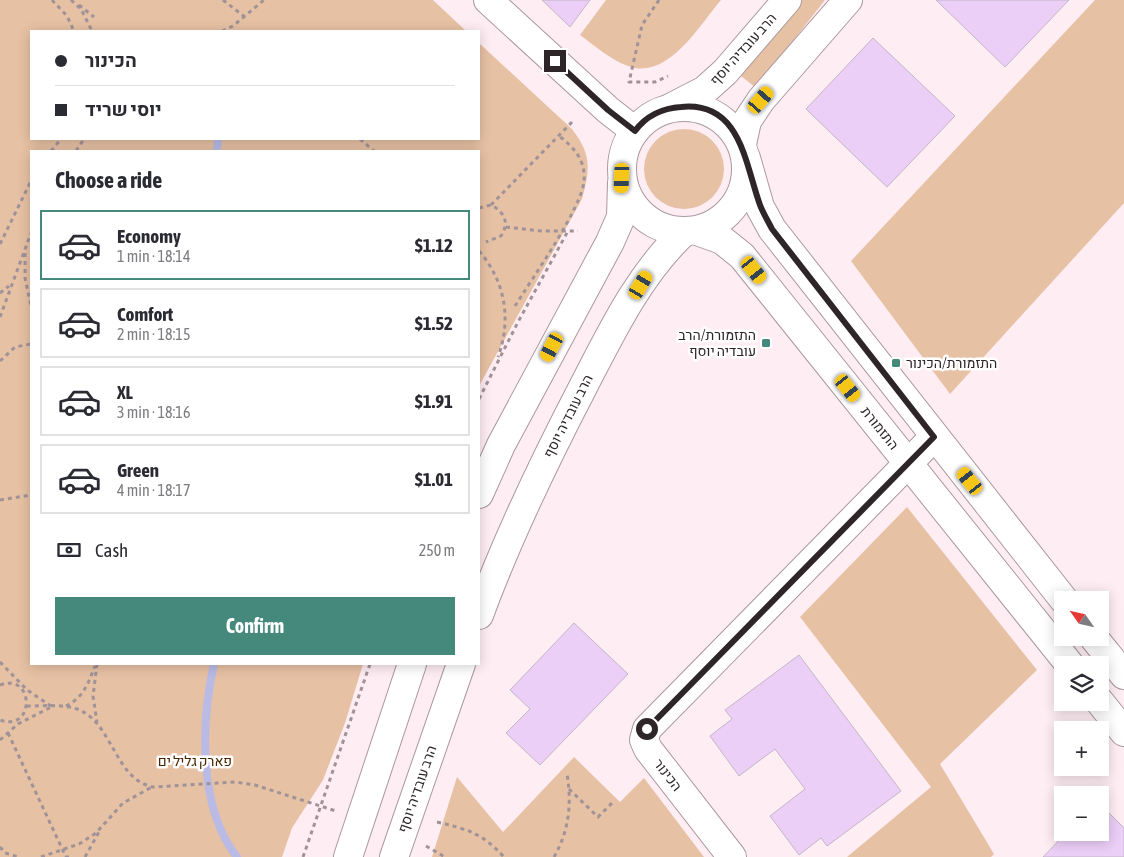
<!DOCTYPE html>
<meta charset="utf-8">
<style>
:root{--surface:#fff;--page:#f7f7f7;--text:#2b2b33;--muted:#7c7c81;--line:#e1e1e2;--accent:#45887c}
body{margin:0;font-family:"Asap Condensed",Heebo,sans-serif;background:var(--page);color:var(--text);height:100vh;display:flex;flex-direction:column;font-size:19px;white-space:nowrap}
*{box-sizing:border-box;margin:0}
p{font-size:16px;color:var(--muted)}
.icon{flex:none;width:28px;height:28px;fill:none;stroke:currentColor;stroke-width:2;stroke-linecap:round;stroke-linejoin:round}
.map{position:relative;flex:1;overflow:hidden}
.sheet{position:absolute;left:30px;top:150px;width:450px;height:515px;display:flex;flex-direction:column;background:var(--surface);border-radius:0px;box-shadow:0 2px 12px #0003}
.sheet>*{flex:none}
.banner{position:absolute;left:30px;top:30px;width:450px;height:110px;border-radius:0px;box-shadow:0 2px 12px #0003;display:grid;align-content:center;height:110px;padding:0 25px;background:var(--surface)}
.needle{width:32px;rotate:304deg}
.controls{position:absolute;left:1054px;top:591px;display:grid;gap:10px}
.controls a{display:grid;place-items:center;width:55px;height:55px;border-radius:0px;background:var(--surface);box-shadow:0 2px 12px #0003;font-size:25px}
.end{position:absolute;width:22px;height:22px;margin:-11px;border:6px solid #2d2528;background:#fff;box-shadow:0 0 0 2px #fff}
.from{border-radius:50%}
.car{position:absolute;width:15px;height:30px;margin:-15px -8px;border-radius:6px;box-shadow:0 0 4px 1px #0007;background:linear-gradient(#f5c518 24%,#345 0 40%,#f5c518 0 76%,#345 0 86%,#f5c518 0)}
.banner b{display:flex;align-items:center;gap:18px;height:48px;font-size:19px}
.banner b+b{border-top:1px solid var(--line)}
.banner i{width:12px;height:12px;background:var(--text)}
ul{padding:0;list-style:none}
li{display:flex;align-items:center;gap:15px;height:70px;margin:0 10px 8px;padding:0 15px;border:2px solid var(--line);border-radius:0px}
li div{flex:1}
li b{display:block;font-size:19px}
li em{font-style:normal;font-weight:700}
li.on{border-color:var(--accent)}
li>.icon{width:45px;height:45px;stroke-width:1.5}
h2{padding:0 25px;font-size:22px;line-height:60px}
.pay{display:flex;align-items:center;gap:12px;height:55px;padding:0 25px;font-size:19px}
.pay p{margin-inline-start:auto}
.cta{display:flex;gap:10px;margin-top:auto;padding:10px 25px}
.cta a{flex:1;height:58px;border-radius:0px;background:var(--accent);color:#fff;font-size:20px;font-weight:700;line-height:58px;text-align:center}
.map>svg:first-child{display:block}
.green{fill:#e7c1a4}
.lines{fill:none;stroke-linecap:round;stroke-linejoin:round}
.stream{stroke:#b9bbe5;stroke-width:8}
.building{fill:#ebcff6;stroke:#c2b6c7}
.street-casing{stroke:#ab979f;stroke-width:30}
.path{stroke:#a09398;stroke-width:3;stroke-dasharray:4 4;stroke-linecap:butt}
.street{stroke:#fff;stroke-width:28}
.route{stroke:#2d2528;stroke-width:6}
.poi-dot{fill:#45887c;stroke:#fff;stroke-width:2}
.labels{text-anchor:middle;stroke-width:5;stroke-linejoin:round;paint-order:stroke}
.street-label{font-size:14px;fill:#2d2528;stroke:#fff}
.poi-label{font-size:14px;fill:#2d2528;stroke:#fff;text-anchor:end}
.park-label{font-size:14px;fill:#492500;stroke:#fff}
</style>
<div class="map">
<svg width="1124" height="857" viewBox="0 0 1124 857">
<rect width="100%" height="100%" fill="#ffedf4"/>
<!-- green -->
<g class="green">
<path d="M 0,0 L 433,0 L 466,31 L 31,31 L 31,139 L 479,139 L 479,43 L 572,129 C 592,155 590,169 582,199 L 479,386 L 479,151 L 31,151 L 31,664 L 363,664 L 345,723 L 323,780 L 292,828 L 282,857 L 0,857 Z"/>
<path d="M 606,0 L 721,0 C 699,26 667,81 628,66 C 611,60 595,46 580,35 Z"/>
<path d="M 802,0 L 825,0 L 756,88 L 741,76 Z"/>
<path d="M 1095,0 L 1124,0 L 1124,203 L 950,394 L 851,261 Z"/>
<circle cx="684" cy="169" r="40"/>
<path d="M 907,507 L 1037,670 L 940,764 L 994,854 L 991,857 L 847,857 L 931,787 L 800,617 Z"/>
<path d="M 574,757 L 620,802 L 644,778 L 704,857 L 432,857 L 457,777 L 503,832 Z"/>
</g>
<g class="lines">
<!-- stream -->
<g class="stream">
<path d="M 217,151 L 218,139"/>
<path d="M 214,664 C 201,721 198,808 237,857"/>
</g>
</g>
<!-- building -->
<g class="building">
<path d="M 542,0 L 590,0 L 570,27 Z"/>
<path d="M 936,0 L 1069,0 L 1005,67 Z"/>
<path d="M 873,38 L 955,116 L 887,187 L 806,109 Z"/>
<path d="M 574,623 L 628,674 L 540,765 L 506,733 L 530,709 L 510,690 Z"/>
<path d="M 799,655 L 901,791 L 827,846 L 821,838 L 799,855 L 770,816 L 805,789 L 775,749 L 739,776 L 710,736 L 732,719 L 725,710 Z"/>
<path d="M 1100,804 L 1124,828 L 1124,857 L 1043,857 L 1067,832 L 1100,832 Z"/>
</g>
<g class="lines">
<!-- street casing -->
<g class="street-casing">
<g id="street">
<path d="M 488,0 L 608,110 L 635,131"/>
<circle cx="684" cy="169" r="62"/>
<path d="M 672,107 L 705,90 L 725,72 L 787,0"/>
<path d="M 742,144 L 747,121 L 761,100 L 848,0"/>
<path d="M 746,158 L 760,207 L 772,229 L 1064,600"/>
<path d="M 697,231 L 722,240 L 742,256 L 1070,665"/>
<path d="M 479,494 L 501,445 L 610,242 L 621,217 L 622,183"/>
<path d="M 479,615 C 508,536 544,462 583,387 C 611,333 639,274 684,232"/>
<path d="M 1094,638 L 1124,675"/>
<path d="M 1100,702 L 1124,732"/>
<path d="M 348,857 L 412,664"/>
<path d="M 394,857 L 461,664"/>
<path d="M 732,857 L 648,749 L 644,740 L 647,729 L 934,437"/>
</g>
</g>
<!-- path -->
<g class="path">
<path d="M 52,0 L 67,16 L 74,31"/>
<path d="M 71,0 L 81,9 L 92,31"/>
<path d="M 223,0 L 245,17"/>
<path d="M 659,0 L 642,25 L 629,82 L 655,82 L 668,76"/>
<path d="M 79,5 L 94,17"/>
<path d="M 222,31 L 233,26 L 264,0"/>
<path d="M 360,139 L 374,151"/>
<path d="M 51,151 L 61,139"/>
<path d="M 76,151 L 84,139"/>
<path d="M 491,205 L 574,120"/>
<path d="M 479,208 L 491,205 C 504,212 510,222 501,236 L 486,242"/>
<path d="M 506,227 L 541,231 L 578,231"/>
<path d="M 0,244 L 31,181"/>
<path d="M 479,251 C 505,281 512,319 498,357"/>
<path d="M 25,253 L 25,278 L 31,306"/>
<path d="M 0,293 L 9,286"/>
<path d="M 515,306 C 531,280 582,208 584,181 C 586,161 574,147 559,136"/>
<path d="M 0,317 L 31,233"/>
<path d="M 0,361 L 15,347 L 31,344"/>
<path d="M 479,399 L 518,322 L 568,231"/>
<path d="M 0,500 L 31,495"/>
<path d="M 0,662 L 27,690 L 51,706"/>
<path d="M 97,664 L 93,696 L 97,722"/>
<path d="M 0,685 C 35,672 35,733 0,720"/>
<path d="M 27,706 C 43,706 62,704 77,709 C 113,722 114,779 153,787 L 235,782 L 255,785 L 336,811"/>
<path d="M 66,706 C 83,698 88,684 95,666"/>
<path d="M 8,733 L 66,857"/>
<path d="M 0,740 L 18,724 L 51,707"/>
<path d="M 569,789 L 598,817 L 613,802"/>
<path d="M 437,822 C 467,829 482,833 504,857"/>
<path d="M 426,846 L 445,857"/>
<path d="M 0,847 L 5,853 L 19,857"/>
<path d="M 41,857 L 79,844 L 96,833 L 123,803 L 152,787"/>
<path d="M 65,857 L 73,857"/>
<path d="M 85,857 L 99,832"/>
<path d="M 303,857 L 370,664"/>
<path d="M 554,857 C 569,831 572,804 567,774"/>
</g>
<!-- street -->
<use href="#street" class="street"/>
</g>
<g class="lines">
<!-- route -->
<path class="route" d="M 555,61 L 608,110 L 635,131 C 646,116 663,108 681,107 C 741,101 745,164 760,205 C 763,213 768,221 772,229 L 934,437 L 647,729"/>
</g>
<!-- markers -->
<g class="poi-dot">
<rect x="761" y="338" width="10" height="10" rx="2.5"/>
<rect x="891" y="358" width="10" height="10" rx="2.5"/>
</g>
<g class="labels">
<!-- street labels -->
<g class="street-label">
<text transform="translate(743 49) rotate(-48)" y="5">הרב עובדיה יוסף</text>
<text transform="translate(568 416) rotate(-63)" y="5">הרב עובדיה יוסף</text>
<text transform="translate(880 428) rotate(51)" y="5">התזמורת</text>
<text transform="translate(668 775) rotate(52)" y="5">הכינור</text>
<text transform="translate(417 789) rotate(-71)" y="5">הרב עובדיה יוסף</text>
</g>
<!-- poi labels -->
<g class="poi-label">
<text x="756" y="340">התזמורת/הרב<tspan x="756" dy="16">עובדיה יוסף</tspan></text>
<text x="906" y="368" text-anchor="start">התזמורת/הכינור</text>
</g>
<!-- park labels -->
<g class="park-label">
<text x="195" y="766">פארק גליל ים</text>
</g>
</g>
</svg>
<div class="controls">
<a><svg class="needle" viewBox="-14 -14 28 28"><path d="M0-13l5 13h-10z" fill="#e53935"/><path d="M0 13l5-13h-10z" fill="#7c7c81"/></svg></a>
<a><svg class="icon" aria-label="layers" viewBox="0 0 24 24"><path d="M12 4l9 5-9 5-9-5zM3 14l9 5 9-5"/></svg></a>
<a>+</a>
<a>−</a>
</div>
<i class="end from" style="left:647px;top:729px"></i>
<i class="end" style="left:555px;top:61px"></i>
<i class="car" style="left:761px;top:100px;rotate:41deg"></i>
<i class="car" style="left:622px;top:178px;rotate:182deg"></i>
<i class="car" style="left:754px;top:270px;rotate:141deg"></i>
<i class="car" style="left:641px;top:285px;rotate:31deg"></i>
<i class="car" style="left:552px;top:347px;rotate:208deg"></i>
<i class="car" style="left:848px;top:388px;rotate:141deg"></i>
<i class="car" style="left:970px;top:481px;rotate:321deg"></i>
<div class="banner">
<b><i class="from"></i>הכינור</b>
<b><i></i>יוסי שריד</b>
</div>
<section class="sheet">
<h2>Choose a ride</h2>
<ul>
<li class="on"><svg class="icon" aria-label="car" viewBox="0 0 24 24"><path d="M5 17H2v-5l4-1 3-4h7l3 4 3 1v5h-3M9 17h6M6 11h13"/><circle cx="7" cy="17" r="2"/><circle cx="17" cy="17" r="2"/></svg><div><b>Economy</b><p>1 min · 18:14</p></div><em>$1.12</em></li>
<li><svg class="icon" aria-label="car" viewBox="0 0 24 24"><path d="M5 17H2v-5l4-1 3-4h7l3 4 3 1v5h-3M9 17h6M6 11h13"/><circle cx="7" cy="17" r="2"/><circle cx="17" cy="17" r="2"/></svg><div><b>Comfort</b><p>2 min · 18:15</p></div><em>$1.52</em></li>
<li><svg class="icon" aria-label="car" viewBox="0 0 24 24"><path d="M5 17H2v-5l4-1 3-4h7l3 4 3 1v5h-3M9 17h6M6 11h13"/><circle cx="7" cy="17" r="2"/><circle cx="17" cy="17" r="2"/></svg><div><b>XL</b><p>3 min · 18:16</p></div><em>$1.91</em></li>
<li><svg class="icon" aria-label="car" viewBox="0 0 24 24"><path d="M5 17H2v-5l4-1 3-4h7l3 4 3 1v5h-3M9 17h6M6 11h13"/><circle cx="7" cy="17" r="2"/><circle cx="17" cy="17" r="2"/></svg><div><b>Green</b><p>4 min · 18:17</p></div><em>$1.01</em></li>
</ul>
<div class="pay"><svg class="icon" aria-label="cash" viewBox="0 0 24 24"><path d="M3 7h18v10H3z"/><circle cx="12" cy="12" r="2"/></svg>Cash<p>250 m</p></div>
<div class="cta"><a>Confirm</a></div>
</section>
</div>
